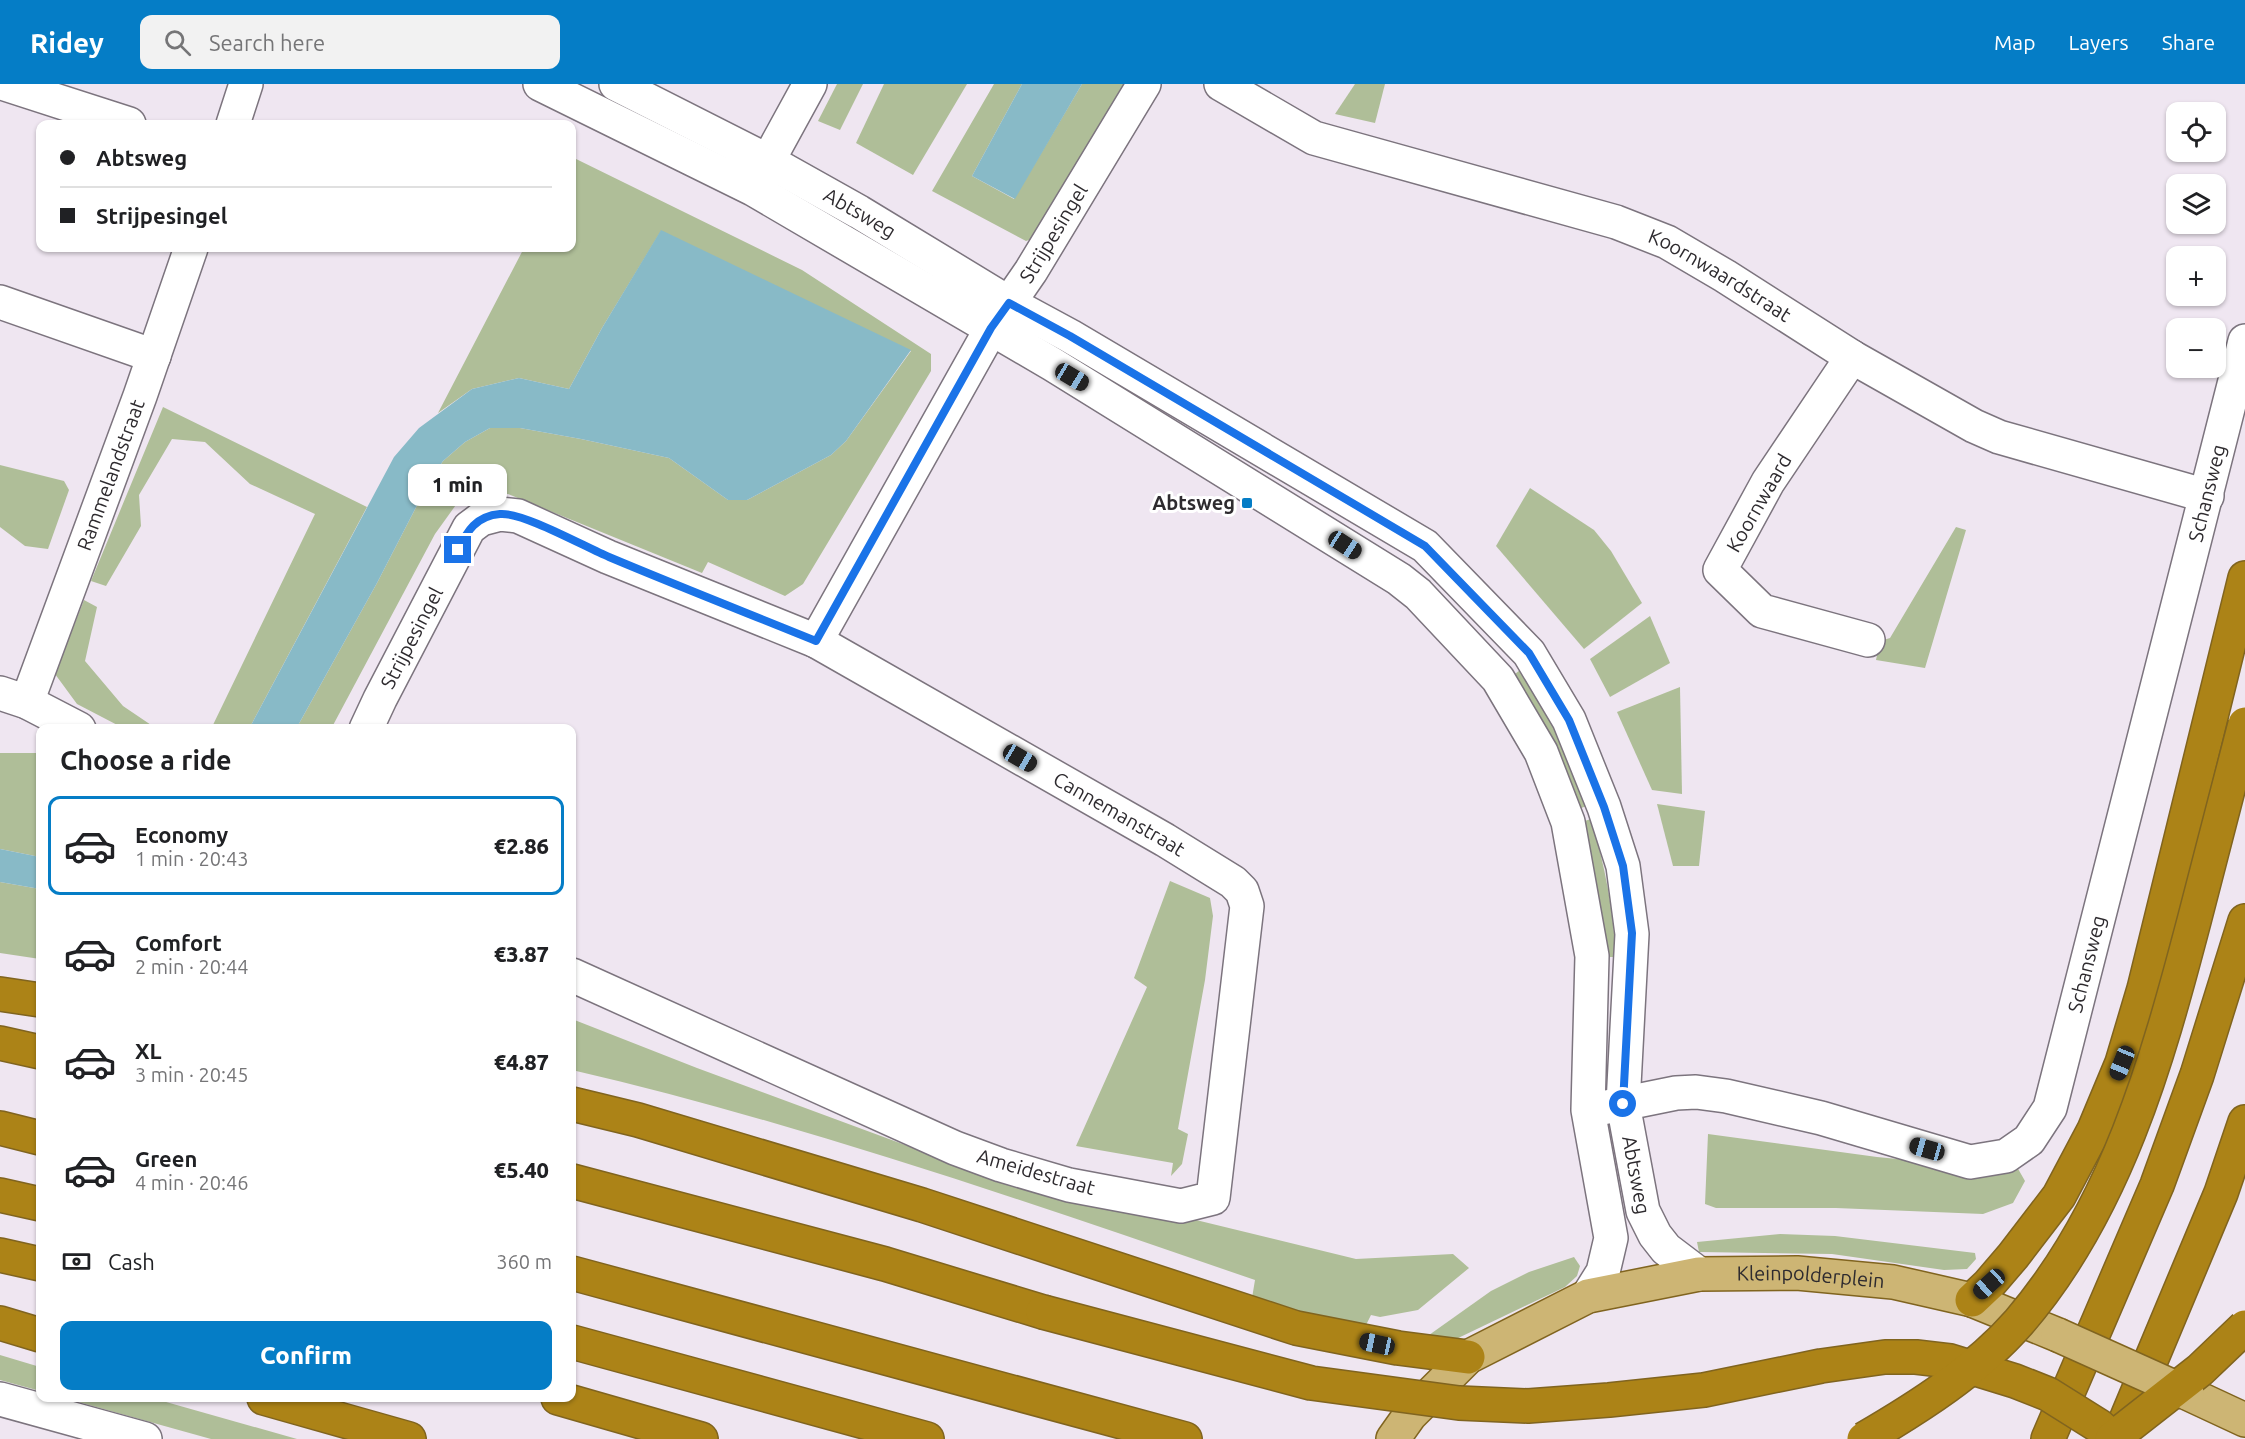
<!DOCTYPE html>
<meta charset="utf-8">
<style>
:root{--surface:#fff;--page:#f2f2f2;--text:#202124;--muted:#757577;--line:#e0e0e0;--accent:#057dc6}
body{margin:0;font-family:Ubuntu,sans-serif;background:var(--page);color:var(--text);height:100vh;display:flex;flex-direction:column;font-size:22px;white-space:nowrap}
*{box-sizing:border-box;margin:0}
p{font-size:20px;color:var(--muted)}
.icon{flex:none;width:33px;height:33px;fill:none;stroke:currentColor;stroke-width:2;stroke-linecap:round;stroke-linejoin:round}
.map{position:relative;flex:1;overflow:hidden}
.side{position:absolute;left:36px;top:640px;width:540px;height:678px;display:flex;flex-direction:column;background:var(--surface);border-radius:12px;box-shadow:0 2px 4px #0004}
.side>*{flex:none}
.hud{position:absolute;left:36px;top:36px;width:540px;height:132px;border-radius:12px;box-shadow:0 2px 4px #0004;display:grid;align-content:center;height:132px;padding:0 24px;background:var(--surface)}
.buttons{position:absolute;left:2166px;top:18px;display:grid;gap:12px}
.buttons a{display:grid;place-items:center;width:60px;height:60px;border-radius:12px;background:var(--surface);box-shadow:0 2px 4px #0004;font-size:30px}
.end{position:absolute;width:27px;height:27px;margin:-14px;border:8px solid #1a73e8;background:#fff;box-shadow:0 0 0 3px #fff}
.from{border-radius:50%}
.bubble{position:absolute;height:42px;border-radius:12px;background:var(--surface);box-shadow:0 2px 4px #0004;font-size:20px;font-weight:800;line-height:42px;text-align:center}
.car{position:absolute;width:18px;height:36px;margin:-18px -9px;border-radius:8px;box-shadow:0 0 4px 2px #0007;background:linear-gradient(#222 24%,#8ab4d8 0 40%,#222 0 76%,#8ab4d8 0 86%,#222 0)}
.hud b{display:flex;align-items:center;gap:21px;height:57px;font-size:22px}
.hud b+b{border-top:2px solid var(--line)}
.hud i{width:15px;height:15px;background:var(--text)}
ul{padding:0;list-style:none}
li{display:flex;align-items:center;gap:18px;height:99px;margin:0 12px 9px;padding:0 12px;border:3px solid transparent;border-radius:12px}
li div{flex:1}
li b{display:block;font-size:22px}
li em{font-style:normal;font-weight:800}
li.selected{border-color:var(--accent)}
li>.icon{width:54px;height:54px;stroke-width:1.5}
h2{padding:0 24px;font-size:27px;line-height:72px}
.pay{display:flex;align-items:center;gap:15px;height:66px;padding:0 24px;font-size:22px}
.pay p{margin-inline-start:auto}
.cta{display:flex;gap:12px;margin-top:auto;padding:12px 24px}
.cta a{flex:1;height:69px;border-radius:12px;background:var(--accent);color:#fff;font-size:24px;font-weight:800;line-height:69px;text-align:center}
header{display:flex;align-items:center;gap:36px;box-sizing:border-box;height:84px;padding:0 30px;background:var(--accent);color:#fff}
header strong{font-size:28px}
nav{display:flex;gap:33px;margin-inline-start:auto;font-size:21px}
.search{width:420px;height:54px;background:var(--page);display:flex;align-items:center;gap:15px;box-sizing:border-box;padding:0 21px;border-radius:12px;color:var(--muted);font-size:22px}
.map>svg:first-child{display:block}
.green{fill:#afbe98}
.water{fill:#88bac7}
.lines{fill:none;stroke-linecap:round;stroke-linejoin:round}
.minor-casing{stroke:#7c747e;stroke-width:36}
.major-casing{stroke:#80641f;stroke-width:36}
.highway-casing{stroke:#80641f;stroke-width:36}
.minor{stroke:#fff;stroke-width:33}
.major{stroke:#cdb574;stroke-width:33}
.highway{stroke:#ac8317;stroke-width:33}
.major-bridge-casing{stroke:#80641f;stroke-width:36;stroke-linecap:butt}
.highway-bridge-casing{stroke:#80641f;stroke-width:36;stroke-linecap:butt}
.major-bridge{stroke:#cdb574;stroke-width:33}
.highway-bridge{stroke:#ac8317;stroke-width:33}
.route{stroke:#1a73e8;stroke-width:8}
.poi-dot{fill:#057dc6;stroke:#fff;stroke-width:2}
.labels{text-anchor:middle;stroke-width:6;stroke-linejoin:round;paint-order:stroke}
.street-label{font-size:20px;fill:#2e2b2f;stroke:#fff}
.poi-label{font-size:20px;font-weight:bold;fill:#2e2b2f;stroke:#fff;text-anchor:end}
</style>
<header>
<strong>Ridey</strong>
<div class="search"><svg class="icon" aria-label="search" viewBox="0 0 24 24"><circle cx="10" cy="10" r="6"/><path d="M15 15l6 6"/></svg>Search here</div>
<nav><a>Map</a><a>Layers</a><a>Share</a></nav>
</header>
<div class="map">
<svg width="2245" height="1355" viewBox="0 0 2245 1355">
<rect width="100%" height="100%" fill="#efe6f1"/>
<!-- green -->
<g class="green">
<path d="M 837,0 L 863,0 L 840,46 L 818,37 Z"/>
<path d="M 884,0 L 967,0 L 913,91 L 856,59 Z"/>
<path d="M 994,0 L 1022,0 L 972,92 L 1014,115 L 1082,0 L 1127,0 L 1035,154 L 1026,157 L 932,107 Z"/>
<path d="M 1355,0 L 1385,0 L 1375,39 L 1335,30 Z"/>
<path d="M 572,73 L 802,186 L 931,270 L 931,287 L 803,500 L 785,512 L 708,478 L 702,489 L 508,410 L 483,411 L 467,422 L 458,418 L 435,450 L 331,645 L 296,645 L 377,499 L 428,400 L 443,377 L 465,358 L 490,344 L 520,344 L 581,355 L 669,374 L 728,416 L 747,416 L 831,371 L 846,357 L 911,267 L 661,147 L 602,244 L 569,305 L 519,294 L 472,305 L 438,329 L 524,164 L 572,164 Z"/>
<path d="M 163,323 L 367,423 L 249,645 L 211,645 L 315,430 L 250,400 L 205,358 L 172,355 L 139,411 L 141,442 L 106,502 L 91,497 Z"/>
<path d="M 0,381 L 64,397 L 69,406 L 48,465 L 25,462 L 0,443 Z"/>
<path d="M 1530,404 L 1594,446 L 1611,467 L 1642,519 L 1584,565 L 1496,462 Z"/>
<path d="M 1956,443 L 1966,446 L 1925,584 L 1876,576 L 1880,557 L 1890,554 Z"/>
<path d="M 84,516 L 97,523 L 85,577 L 123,622 L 157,645 L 125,645 L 77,620 L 55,590 Z"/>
<path d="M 1650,532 L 1670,579 L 1610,613 L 1590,575 Z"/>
<path d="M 1520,586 L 1549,629 L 1587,722 L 1575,726 L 1510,594 Z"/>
<path d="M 1680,603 L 1682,710 L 1652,706 L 1617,628 Z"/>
<path d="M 0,669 L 40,669 L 40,773 L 0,765 Z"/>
<path d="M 1657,720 L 1705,727 L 1699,782 L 1673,782 Z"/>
<path d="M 1591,735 C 1605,782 1613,824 1616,873 L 1603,873 L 1578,739 Z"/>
<path d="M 1170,797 L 1210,814 L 1213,832 L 1205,896 L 1178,1045 L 1188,1050 L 1182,1080 L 1171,1092 L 1173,1079 L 1076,1062 L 1147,903 L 1134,894 Z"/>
<path d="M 0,798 L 40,805 L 40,875 L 0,869 Z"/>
<path d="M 572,935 L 697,984 L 989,1092 L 1117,1123 L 1196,1136 L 1356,1175 L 1453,1170 L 1469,1184 L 1418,1226 L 1380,1233 L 1371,1231 L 1364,1245 L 1252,1214 L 1255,1196 C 1030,1119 804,1040 572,986 Z"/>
<path d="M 1708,1050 L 1877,1073 L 1981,1083 L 2013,1076 L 2025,1097 L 2013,1119 L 1983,1130 L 1836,1124 L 1716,1124 L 1705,1120 Z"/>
<path d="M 1780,1150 L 1835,1152 L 1975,1169 L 1976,1175 L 1967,1185 L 1944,1186 L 1832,1170 L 1699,1168 L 1697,1158 Z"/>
<path d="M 1574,1173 L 1580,1182 L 1577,1192 L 1565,1203 L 1454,1256 L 1422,1256 L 1491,1207 L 1529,1188 Z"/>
<path d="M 0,1271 L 40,1283 L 40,1307 L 0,1296 Z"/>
<path d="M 64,1314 L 152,1314 L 297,1355 L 211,1355 Z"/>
</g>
<!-- water -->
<g class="water">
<path d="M 1022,0 L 1082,0 L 1015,115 L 972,92 Z"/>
<path d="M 661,146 L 911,266 L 846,357 L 831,371 L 747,416 L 728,416 L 669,374 L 581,355 L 520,344 L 490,344 L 465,358 L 443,377 L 428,400 L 377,499 L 296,645 L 249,645 L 394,373 L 419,344 L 472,305 L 519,294 L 569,305 L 602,244 Z"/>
<path d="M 0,765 L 40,773 L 40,805 L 0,798 Z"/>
</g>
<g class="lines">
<!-- minor casing -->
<g class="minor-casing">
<g id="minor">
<path d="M 5,0 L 129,40"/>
<path d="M 540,0 L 753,105 L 1052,280 L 1399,495 L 1418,510 L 1498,595 L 1541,668 L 1568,738 L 1592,872 L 1588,1026 L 1611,1154 L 1603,1188 L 1588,1212"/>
<path id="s1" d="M 616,0 L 768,77 L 859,128 L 1009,219 L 1070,252 L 1425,462 L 1529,569 L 1569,636 L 1604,723 L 1623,782 L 1632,850 L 1623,1020 L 1643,1127 L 1655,1151 L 1666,1165 L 1699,1190"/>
<path id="s2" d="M 1221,0 L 1314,54 L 1616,138 L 1667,158 L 1725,192 L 1852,273 L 1974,342 L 1999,353 L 2207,412"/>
<path d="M 233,40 L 246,0"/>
<path d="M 758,95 L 810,0"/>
<path d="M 0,218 L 154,272"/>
<path d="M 1852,273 L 1768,398 L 1720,486 L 1762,527 L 1868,556"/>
<path id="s3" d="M 816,557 L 991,245 L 1031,187 L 1144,0"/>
<path d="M 0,609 L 27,618 L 79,645"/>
<path id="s4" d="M 27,618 L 140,312 L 191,164"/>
<path id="s5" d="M 366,645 L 380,615 L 469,444 L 481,435 L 500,430 L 518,432 L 608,473 L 816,557 L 1165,756 L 1233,798 L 1242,807 L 1247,822 L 1213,1114 L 1181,1122 L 1069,1101 L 1001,1081 L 955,1064 L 572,891"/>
<path id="s6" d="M 1602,1024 L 1676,1009 L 1696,1008 L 1726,1012 L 1821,1034 L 1970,1078 L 2006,1072 L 2029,1056 L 2050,1024 C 2115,768 2182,513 2245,257"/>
<path d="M 0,1315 L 145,1355"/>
</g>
</g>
<!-- major casing -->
<g class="major-casing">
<g id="major">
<path d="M 2187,1309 L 2245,1336"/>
<path id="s7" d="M 1393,1355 L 1410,1331 L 1468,1273 L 1588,1212 L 1699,1190 L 1797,1189 L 1893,1198 L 1972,1216 L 2058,1251"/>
</g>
</g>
<!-- highway casing -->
<g class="highway-casing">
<g id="highway">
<path d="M 0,910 L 40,916"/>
<path d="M 0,959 L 40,968"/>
<path d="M 572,1020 L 638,1036 L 922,1121 L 1296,1244 L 1398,1264 L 1468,1273"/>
<path d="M 0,1044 L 40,1054"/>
<path d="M 572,1097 L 885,1180 L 1043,1228"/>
<path d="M 0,1111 L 40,1120"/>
<path d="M 0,1171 L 40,1180"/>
<path d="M 572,1189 L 1185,1355"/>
<path d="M 1972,1216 L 1989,1200 L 2013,1172 L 2059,1112 L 2094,1046 L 2122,979 L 2144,905 L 2245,494"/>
<path d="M 0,1239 L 40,1251"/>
<path d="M 572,1258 L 927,1355"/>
<path d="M 264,1314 L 409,1355"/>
<path d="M 558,1314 L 701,1355"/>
<path d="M 2048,1355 L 2157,1101 L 2197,991 L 2245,837"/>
<path d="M 2118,1355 L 2221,1109 L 2245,1038"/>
</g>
</g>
<!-- minor -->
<use href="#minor" class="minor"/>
<!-- major -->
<use href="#major" class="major"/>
<!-- highway -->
<use href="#highway" class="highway"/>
<!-- major-bridge casing -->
<g class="major-bridge-casing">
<path id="major-bridge" d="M 2058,1251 L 2187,1309"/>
</g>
<!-- highway-bridge casing -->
<g class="highway-bridge-casing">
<g id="highway-bridge">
<path d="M 1043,1228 L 1311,1299 L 1459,1319 L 1528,1322 L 1609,1316 L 1704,1306 L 1821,1282 L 1885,1273 L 1916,1273 L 1950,1277 L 2015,1297 L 2048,1310 L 2099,1342 L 2114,1355"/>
<path d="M 1864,1355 C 1919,1323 1977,1286 2019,1238 C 2116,1125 2157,978 2194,837 C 2211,772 2228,706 2245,640"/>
<path d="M 2112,1355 L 2200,1286 L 2245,1243"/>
</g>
</g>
<!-- major-bridge -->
<use href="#major-bridge" class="major-bridge"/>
<!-- highway-bridge -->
<use href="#highway-bridge" class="highway-bridge"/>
</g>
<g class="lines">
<!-- route -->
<path class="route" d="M 458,466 C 467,447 476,432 500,430 C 523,428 585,463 609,473 C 678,502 747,529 816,557 L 991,244 L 1009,219 L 1070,252 L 1425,462 L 1529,569 L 1569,636 L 1604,723 L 1623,782 L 1632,849 L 1623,1020"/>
</g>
<!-- markers -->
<rect class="poi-dot" x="1241" y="413" width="12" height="12" rx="3"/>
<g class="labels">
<!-- street labels -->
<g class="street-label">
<text dy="7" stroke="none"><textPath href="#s1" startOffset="276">Abtsweg</textPath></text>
<text dy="7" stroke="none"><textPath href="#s3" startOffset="472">Strijpesingel</textPath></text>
<text dy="7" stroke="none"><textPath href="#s2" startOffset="538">Koornwaardstraat</textPath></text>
<text dy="7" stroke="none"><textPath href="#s4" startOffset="242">Rammelandstraat</textPath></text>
<text dy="7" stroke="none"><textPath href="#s6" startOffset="1116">Schansweg</textPath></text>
<text transform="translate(1759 419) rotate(-60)" y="7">Koornwaard</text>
<text dy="7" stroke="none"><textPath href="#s5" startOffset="102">Strijpesingel</textPath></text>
<text dy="7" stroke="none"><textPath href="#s5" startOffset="951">Cannemanstraat</textPath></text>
<text dy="7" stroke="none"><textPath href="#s6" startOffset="630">Schansweg</textPath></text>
<text transform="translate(1036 1088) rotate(16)" y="7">Ameidestraat</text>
<text dy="7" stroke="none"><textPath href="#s1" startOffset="1626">Abtsweg</textPath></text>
<text dy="7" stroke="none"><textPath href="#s7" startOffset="471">Kleinpolderplein</textPath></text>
</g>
<!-- poi labels -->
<g class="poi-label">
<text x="1235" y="426">Abtsweg</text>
</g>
</g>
</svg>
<div class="buttons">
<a><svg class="icon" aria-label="locate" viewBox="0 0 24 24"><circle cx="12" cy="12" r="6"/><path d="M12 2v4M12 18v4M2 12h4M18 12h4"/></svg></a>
<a><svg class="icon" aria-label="layers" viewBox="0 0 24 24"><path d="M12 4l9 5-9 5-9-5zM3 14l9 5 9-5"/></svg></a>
<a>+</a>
<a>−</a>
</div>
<i class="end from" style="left:1623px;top:1020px"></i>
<i class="end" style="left:458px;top:466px"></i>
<div class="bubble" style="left:408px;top:380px;width:99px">1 min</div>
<i class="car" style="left:1072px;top:293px;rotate:121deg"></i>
<i class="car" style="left:1345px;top:461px;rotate:123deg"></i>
<i class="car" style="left:1020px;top:674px;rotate:120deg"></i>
<i class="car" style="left:2122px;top:979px;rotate:202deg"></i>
<i class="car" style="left:1927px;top:1065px;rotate:286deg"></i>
<i class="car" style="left:1989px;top:1200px;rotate:228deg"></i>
<i class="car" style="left:1377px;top:1260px;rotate:282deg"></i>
<div class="hud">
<b><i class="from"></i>Abtsweg</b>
<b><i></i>Strijpesingel</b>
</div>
<section class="side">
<h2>Choose a ride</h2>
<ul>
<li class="selected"><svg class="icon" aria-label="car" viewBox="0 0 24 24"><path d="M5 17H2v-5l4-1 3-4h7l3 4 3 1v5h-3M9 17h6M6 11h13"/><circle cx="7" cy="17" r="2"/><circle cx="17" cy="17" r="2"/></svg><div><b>Economy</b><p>1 min · 20:43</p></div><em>€2.86</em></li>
<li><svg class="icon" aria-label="car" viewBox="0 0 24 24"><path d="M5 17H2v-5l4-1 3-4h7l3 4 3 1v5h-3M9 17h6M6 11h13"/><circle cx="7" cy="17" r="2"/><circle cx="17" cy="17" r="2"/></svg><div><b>Comfort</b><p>2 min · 20:44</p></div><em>€3.87</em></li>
<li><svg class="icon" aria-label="car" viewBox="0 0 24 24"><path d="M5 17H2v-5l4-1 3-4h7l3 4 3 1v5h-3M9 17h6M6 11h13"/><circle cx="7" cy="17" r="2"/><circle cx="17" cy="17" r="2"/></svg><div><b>XL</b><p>3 min · 20:45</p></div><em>€4.87</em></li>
<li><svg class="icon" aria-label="car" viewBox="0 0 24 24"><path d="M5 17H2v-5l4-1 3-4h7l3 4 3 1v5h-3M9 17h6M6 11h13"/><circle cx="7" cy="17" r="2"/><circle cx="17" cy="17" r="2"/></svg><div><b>Green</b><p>4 min · 20:46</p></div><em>€5.40</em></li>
</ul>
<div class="pay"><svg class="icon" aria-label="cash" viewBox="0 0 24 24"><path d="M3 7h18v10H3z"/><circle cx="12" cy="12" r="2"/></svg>Cash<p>360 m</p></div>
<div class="cta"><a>Confirm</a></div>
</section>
</div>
